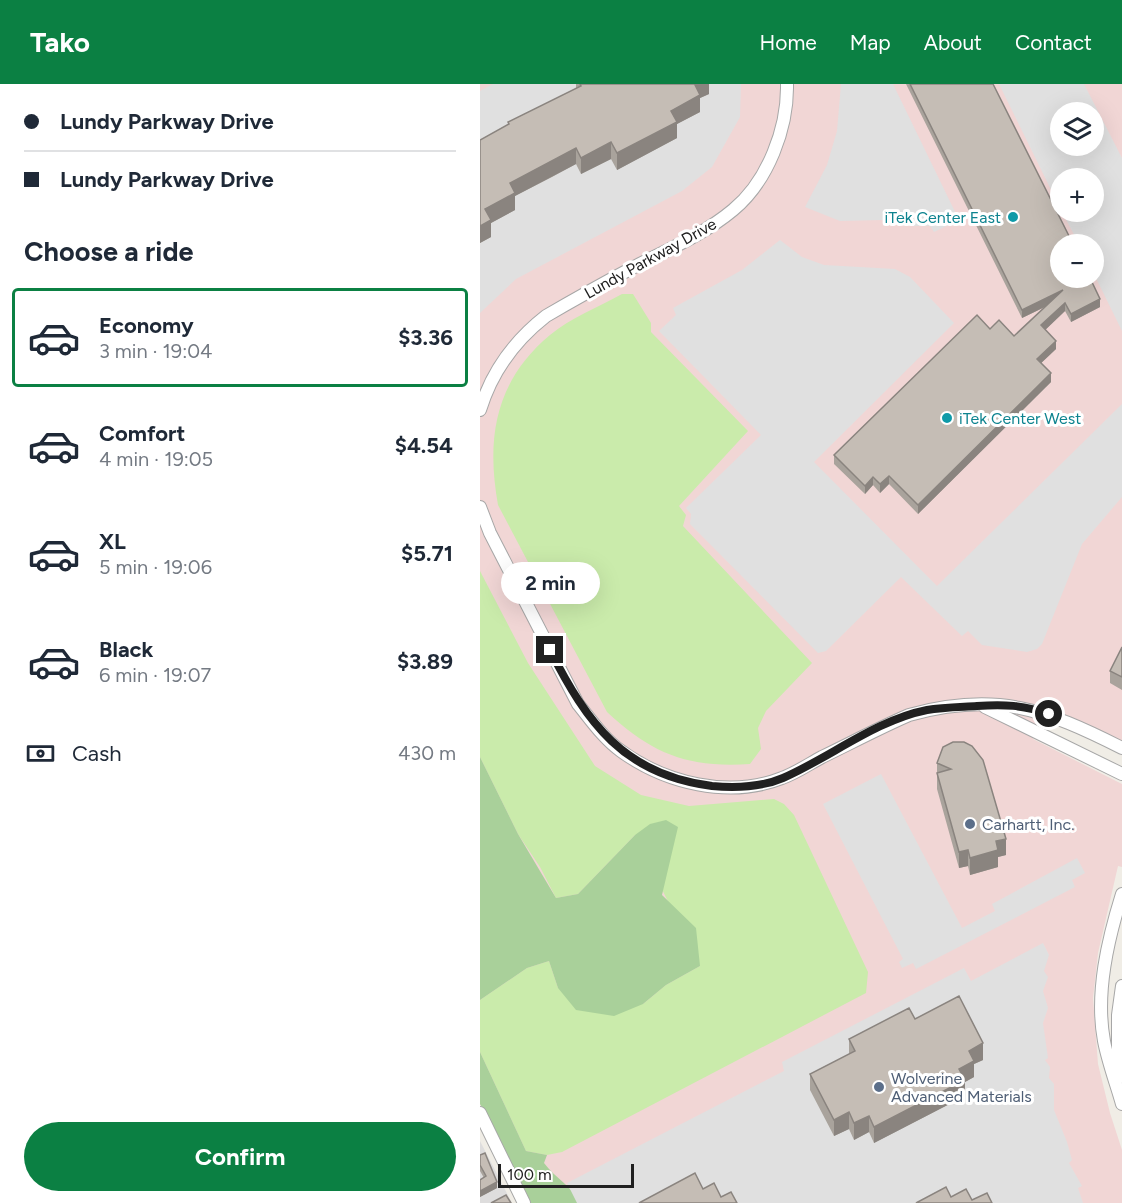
<!DOCTYPE html>
<meta charset="utf-8">
<style>
:root{--surface:#fff;--page:#f2f2f3;--text:#1f2937;--muted:#747a83;--line:#e0e1e3;--accent:#0b8043}
body{margin:0;font-family:Figtree,sans-serif;background:var(--page);color:var(--text);height:100vh;display:flex;flex-direction:column;font-size:22px;white-space:nowrap}
*{box-sizing:border-box;margin:0}
p{font-size:20px;color:var(--muted)}
.icon{flex:none;width:33px;height:33px;fill:none;stroke:currentColor;stroke-width:2;stroke-linecap:round;stroke-linejoin:round}
.map{position:relative;flex:1;overflow:hidden}
.drawer{display:flex;flex-direction:column;background:var(--surface);width:480px}
.drawer>*{flex:none}
.top-card{display:grid;align-content:center;height:132px;padding:0 24px;background:var(--surface)}
.controls{position:absolute;left:570px;top:18px;display:grid;gap:12px}
.controls a{display:grid;place-items:center;width:54px;height:54px;border-radius:50%;background:var(--surface);box-shadow:0 6px 24px #0002;font-size:30px}
.scale{position:absolute;left:18px;bottom:15px;width:136px;box-sizing:border-box;padding-left:6px;border:3px solid #202020;border-top:0;font-size:16px;line-height:21px;white-space:nowrap;color:#202020;-webkit-text-stroke:4px #fff;paint-order:stroke}
.end{position:absolute;width:27px;height:27px;margin:-14px;border:8px solid #202020;background:#fff;box-shadow:0 0 0 3px #fff}
.from{border-radius:50%}
.bubble{position:absolute;height:42px;border-radius:21px;background:var(--surface);box-shadow:0 6px 24px #0002;font-size:20px;font-weight:700;line-height:42px;text-align:center}
.top-card b{display:flex;align-items:center;gap:21px;height:57px;font-size:22px}
.top-card b+b{border-top:2px solid var(--line)}
.top-card i{width:15px;height:15px;background:var(--text)}
ul{padding:0;list-style:none}
li{display:flex;align-items:center;gap:18px;height:99px;margin:0 12px 9px;padding:0 12px;border:3px solid transparent;border-radius:6px}
li div{flex:1}
li b{display:block;font-size:22px}
li em{font-style:normal;font-weight:700}
li.active{border-color:var(--accent)}
li>.icon{width:54px;height:54px;stroke-width:1.5}
h2{padding:0 24px;font-size:27px;line-height:72px}
.pay{display:flex;align-items:center;gap:15px;height:66px;padding:0 24px;font-size:22px}
.pay p{margin-inline-start:auto}
.button{display:flex;gap:12px;margin-top:auto;padding:12px 24px}
.button a{flex:1;height:69px;border-radius:36px;background:var(--accent);color:#fff;font-size:24px;font-weight:700;line-height:69px;text-align:center}
header{display:flex;align-items:center;gap:36px;box-sizing:border-box;height:84px;padding:0 30px;background:var(--accent);color:#fff}
header strong{font-size:28px}
nav{display:flex;gap:33px;margin-inline-start:auto;font-size:21px}
main{display:flex;flex:1;min-height:0}
.map>svg:first-child{display:block}
.residential{fill:#dedddd}
.commercial{fill:#f1d6d5;fill-rule:evenodd}
.grass{fill:#caebab}
.forest{fill:#a9d09a}
.parking{fill:#e0e0e0;fill-rule:evenodd}
.lines{fill:none;stroke-linecap:round;stroke-linejoin:round}
.minor-casing{stroke:#a7a7a7;stroke-width:14}
.minor{stroke:#fff;stroke-width:12}
.wall{fill:#a9a39c}
.shaded-wall{fill:#8a847f}
.building{fill:#c5bdb5;stroke:#8a847f;stroke-width:1.5}
.route{stroke:#202020;stroke-width:8}
.culture-dot{fill:#0f9aa8;stroke:#fff;stroke-width:2}
.service-dot{fill:#5c6f8a;stroke:#fff;stroke-width:2}
.labels{text-anchor:middle;stroke-width:6;stroke-linejoin:round;paint-order:stroke}
.culture-label{font-size:16px;fill:#0d838f;stroke:#fff;text-anchor:end}
.street-label{font-size:16px;fill:#202020;stroke:#fff}
.service-label{font-size:16px;fill:#4e5e75;stroke:#fff;text-anchor:start}
</style>
<header>
<strong>Tako</strong>
<nav><a>Home</a><a>Map</a><a>About</a><a>Contact</a></nav>
</header>
<main>
<section class="drawer">
<div class="top-card">
<b><i class="from"></i>Lundy Parkway Drive</b>
<b><i></i>Lundy Parkway Drive</b>
</div>
<h2>Choose a ride</h2>
<ul>
<li class="active"><svg class="icon" aria-label="car" viewBox="0 0 24 24"><path d="M5 17H2v-5l4-1 3-4h7l3 4 3 1v5h-3M9 17h6M6 11h13"/><circle cx="7" cy="17" r="2"/><circle cx="17" cy="17" r="2"/></svg><div><b>Economy</b><p>3 min · 19:04</p></div><em>$3.36</em></li>
<li><svg class="icon" aria-label="car" viewBox="0 0 24 24"><path d="M5 17H2v-5l4-1 3-4h7l3 4 3 1v5h-3M9 17h6M6 11h13"/><circle cx="7" cy="17" r="2"/><circle cx="17" cy="17" r="2"/></svg><div><b>Comfort</b><p>4 min · 19:05</p></div><em>$4.54</em></li>
<li><svg class="icon" aria-label="car" viewBox="0 0 24 24"><path d="M5 17H2v-5l4-1 3-4h7l3 4 3 1v5h-3M9 17h6M6 11h13"/><circle cx="7" cy="17" r="2"/><circle cx="17" cy="17" r="2"/></svg><div><b>XL</b><p>5 min · 19:06</p></div><em>$5.71</em></li>
<li><svg class="icon" aria-label="car" viewBox="0 0 24 24"><path d="M5 17H2v-5l4-1 3-4h7l3 4 3 1v5h-3M9 17h6M6 11h13"/><circle cx="7" cy="17" r="2"/><circle cx="17" cy="17" r="2"/></svg><div><b>Black</b><p>6 min · 19:07</p></div><em>$3.89</em></li>
</ul>
<div class="pay"><svg class="icon" aria-label="cash" viewBox="0 0 24 24"><path d="M3 7h18v10H3z"/><circle cx="12" cy="12" r="2"/></svg>Cash<p>430 m</p></div>
<div class="button"><a>Confirm</a></div>
</section>
<div class="map">
<svg width="642" height="1119" viewBox="0 0 642 1119">
<rect width="100%" height="100%" fill="#f0ede6"/>
<!-- residential -->
<path class="residential" d="M 0,1057 L 32,1119 L 0,1119 Z"/>
<!-- commercial -->
<path class="commercial" d="M 0,0 L 642,0 L 642,661 L 565,623 L 553,655 L 642,700 L 642,783 L 638,782 L 618,869 L 613,914 L 618,980 L 630,1029 L 642,1066 L 642,1119 L 51,1119 L 0,1020 ZM 580,28 L 614,28 L 614,62 L 580,62 ZM 580,94 L 614,94 L 614,128 L 580,128 ZM 580,160 L 614,160 L 614,194 L 580,194 Z"/>
<!-- grass -->
<g class="grass">
<path d="M 142,210 L 153,210 L 171,239 L 171,248 L 268,347 L 199,422 L 206,431 L 203,442 L 332,579 L 286,627 L 278,644 L 281,665 L 270,680 C 208,684 172,670 127,628 L 18,421 C 6,354 15,297 70,251 C 90,234 119,223 142,210 Z"/>
<path d="M 0,487 L 48,579 L 115,682 L 161,711 L 209,722 L 294,715 L 304,720 L 314,731 L 388,888 L 386,909 L 82,1068 L 67,1071 L 46,1067 L 0,968 L 0,916 L 47,884 L 69,877 L 78,904 L 163,920 L 186,901 L 220,882 L 155,751 L 98,810 L 76,814 L 60,783 L 38,750 L 0,673 Z"/>
</g>
<!-- forest -->
<g class="forest">
<path d="M 0,673 L 38,750 L 76,814 L 98,810 L 155,751 L 170,740 L 186,736 L 198,743 L 182,811 L 216,844 L 220,882 L 186,901 L 163,920 L 134,932 L 96,926 L 78,904 L 69,877 L 47,884 L 0,916 Z"/>
<path d="M 0,968 L 46,1067 L 67,1071 L 64,1079 C 75,1094 92,1102 100,1119 L 51,1119 L 0,1020 Z"/>
</g>
<!-- parking -->
<g class="parking">
<path d="M 13,0 L 261,0 L 260,33 L 232,83 L 202,107 L 36,195 L 0,229 L 0,7 Z"/>
<path d="M 361,0 L 413,0 L 479,136 L 454,148 L 450,142 L 430,142 L 402,136 L 360,137 L 325,123 L 347,81 L 357,47 Z"/>
<path d="M 519,0 L 604,0 L 642,74 L 642,247 L 614,190 L 614,160 L 599,160 L 582,128 L 614,128 L 614,94 L 580,94 L 580,124 ZM 580,28 L 614,28 L 614,62 L 580,62 Z"/>
<path d="M 300,156 L 322,173 L 344,181 L 415,185 L 430,193 L 474,239 L 334,378 L 457,502 L 642,320 L 642,413 L 602,460 L 562,560 L 557,565 L 547,568 L 502,561 L 488,547 L 482,552 L 421,493 L 346,567 L 338,569 L 210,440 L 211,430 L 206,424 L 281,351 L 179,247 L 196,231 L 193,224 L 262,186 Z"/>
<path d="M 401,690 L 482,844 L 515,827 L 512,820 L 597,774 L 605,789 L 592,796 L 595,803 L 436,885 L 433,879 L 422,884 L 419,878 L 423,875 L 343,720 Z"/>
<path d="M 563,859 L 569,871 L 564,887 L 568,893 L 563,907 L 568,924 L 563,939 L 568,974 L 565,976 L 570,983 L 569,994 L 574,1000 L 574,1026 L 587,1058 L 592,1076 L 589,1079 L 602,1102 L 598,1104 L 603,1119 L 97,1119 L 87,1099 L 304,987 L 302,978 L 484,884 L 491,897 Z"/>
</g>
<g class="lines">
<!-- minor casing -->
<g class="minor-casing">
<g id="minor">
<path d="M 0,326 C 12,287 34,257 66,232 C 95,215 124,199 154,183 C 187,166 223,151 253,126 C 288,97 308,44 307,0"/>
<path d="M 0,423 L 10,449 L 98,620 C 111,636 124,655 141,667 C 185,699 249,715 302,694 C 316,689 329,680 342,673 C 371,659 399,644 429,631 C 516,607 565,625 642,664"/>
<path d="M 505,623 L 642,690"/>
<path d="M 642,810 C 628,855 615,909 624,957 C 628,978 636,999 642,1020"/>
<path d="M 638,994 L 638,931 L 642,902"/>
<path d="M 0,1029 L 44,1119"/>
</g>
</g>
<!-- minor -->
<use href="#minor" class="minor"/>
</g>
<!-- wall -->
<g class="wall">
<path d="M 96,0 L 229,0 L 229,10 L 220,14 L 220,28 L 197,40 L 197,54 L 137,86 L 131,75 L 101,90 L 96,80 L 72,93 L 35,112 L 35,126 L 11,139 L 11,153 L 0,159 L 0,56 L 28,41 L 28,38 L 96,5 Z"/>
<path d="M 426,0 L 513,0 L 620,223 L 591,238 L 585,227 L 565,246 L 576,265 L 561,279 L 571,298 L 438,430 L 409,400 L 400,409 L 393,401 L 385,410 L 354,380 L 354,371 L 510,245 L 534,252 L 565,223 L 542,234 Z"/>
<path d="M 642,563 L 642,606 L 630,599 L 630,587 Z"/>
<path d="M 463,663 L 526,771 L 518,773 L 518,783 L 490,791 L 488,782 L 479,784 L 457,705 L 457,679 Z"/>
<path d="M 435,935 L 503,976 L 494,980 L 494,993 L 485,998 L 485,1012 L 394,1059 L 389,1048 L 374,1056 L 369,1045 L 354,1052 L 330,1006 L 330,990 L 369,970 L 369,955 Z"/>
<path d="M 0,1071 L 17,1104 L 0,1113 L 0,1096 L 4,1094 L 0,1087 Z"/>
</g>
<!-- shaded-wall -->
<g class="shaded-wall">
<path d="M 216,0 L 229,0 L 229,10 L 220,14 L 220,28 L 197,40 L 197,54 L 137,86 L 137,69 L 191,27 Z"/>
<path d="M 131,58 L 131,75 L 101,90 L 101,74 Z"/>
<path d="M 96,64 L 96,80 L 35,112 L 35,126 L 11,139 L 11,153 L 0,159 L 0,142 L 5,125 L 30,99 Z"/>
<path d="M 583,206 L 583,214 L 542,234 L 542,226 Z"/>
<path d="M 620,215 L 620,223 L 591,238 L 591,230 Z"/>
<path d="M 585,219 L 585,227 L 561,250 L 561,241 Z"/>
<path d="M 576,257 L 576,265 L 557,283 L 557,275 Z"/>
<path d="M 571,289 L 571,298 L 438,430 L 438,421 Z"/>
<path d="M 409,392 L 409,400 L 400,409 L 400,400 Z"/>
<path d="M 393,393 L 393,401 L 385,410 L 385,402 Z"/>
<path d="M 526,755 L 526,771 L 518,773 L 518,783 L 490,791 L 490,774 L 516,757 Z"/>
<path d="M 488,766 L 488,782 L 479,784 L 479,768 Z"/>
<path d="M 503,959 L 503,976 L 494,980 L 494,993 L 485,998 L 485,1012 L 394,1059 L 394,1043 L 479,985 L 489,967 Z"/>
<path d="M 369,1028 L 369,1045 L 354,1052 L 354,1036 Z"/>
<path d="M 389,1032 L 389,1048 L 374,1056 L 374,1039 Z"/>
<path d="M 17,1098 L 17,1104 L 0,1113 L 0,1107 Z"/>
</g>
<!-- building -->
<g class="building">
<path d="M 100,0 L 216,0 L 215,1 L 220,11 L 191,27 L 197,38 L 137,69 L 131,58 L 101,74 L 96,64 L 30,99 L 35,109 L 5,125 L 11,136 L 0,142 L 0,56 L 29,40 L 28,38 L 101,2 Z"/>
<path d="M 430,0 L 513,0 L 593,160 L 580,160 L 580,194 L 610,194 L 620,215 L 591,230 L 585,219 L 561,241 L 576,257 L 557,275 L 571,289 L 438,421 L 409,392 L 400,400 L 393,393 L 385,402 L 354,371 L 497,231 L 510,245 L 519,236 L 534,252 L 583,206 L 542,226 Z"/>
<path d="M 642,563 L 642,593 L 630,587 Z"/>
<path d="M 473,658 L 484,658 L 492,662 L 503,676 L 526,755 L 516,757 L 518,766 L 490,774 L 488,766 L 479,768 L 457,689 L 471,685 L 457,679 L 463,663 Z"/>
<path d="M 479,912 L 503,959 L 489,967 L 494,977 L 479,985 L 485,996 L 394,1043 L 389,1032 L 374,1039 L 369,1028 L 354,1036 L 330,990 L 375,967 L 369,955 L 429,924 L 435,935 Z"/>
<path d="M 5,1069 L 17,1098 L 0,1107 L 0,1096 L 6,1092 L 0,1081 L 0,1071 Z"/>
<path d="M 215,1089 L 223,1105 L 234,1099 L 241,1113 L 251,1108 L 257,1119 L 159,1119 Z"/>
<path d="M 466,1103 L 471,1113 L 486,1105 L 492,1116 L 507,1109 L 512,1119 L 436,1119 Z"/>
<path d="M 26,1111 L 31,1119 L 11,1119 Z"/>
</g>
<g class="lines">
<!-- route -->
<path class="route" d="M 70,566 C 107,639 144,691 232,702 C 255,704 282,703 303,694 C 351,673 396,636 447,626 C 463,623 481,623 497,622 C 523,620 544,621 569,630"/>
</g>
<!-- markers -->
<g class="culture-dot">
<circle cx="533" cy="133" r="6"/>
<circle cx="467" cy="334" r="6"/>
</g>
<g class="service-dot">
<circle cx="490" cy="740" r="6"/>
<circle cx="399" cy="1003" r="6"/>
</g>
<g class="labels">
<!-- culture labels -->
<g class="culture-label">
<text x="521" y="139">iTek Center East</text>
<text x="479" y="340" text-anchor="start">iTek Center West</text>
</g>
<!-- street labels -->
<g class="street-label">
<text transform="translate(170 174) rotate(-29)" y="6">Lundy Parkway Drive</text>
</g>
<!-- service labels -->
<g class="service-label">
<text x="502" y="746">Carhartt, Inc.</text>
<text x="411" y="1000">Wolverine<tspan x="411" dy="18">Advanced Materials</tspan></text>
</g>
</g>
</svg>
<div class="controls">
<a><svg class="icon" aria-label="layers" viewBox="0 0 24 24"><path d="M12 4l9 5-9 5-9-5zM3 14l9 5 9-5"/></svg></a>
<a>+</a>
<a>−</a>
</div>
<div class="scale">100 m</div>
<i class="end from" style="left:569px;top:630px"></i>
<i class="end" style="left:70px;top:566px"></i>
<div class="bubble" style="left:21px;top:478px;width:99px">2 min</div>
</div>
</main>
